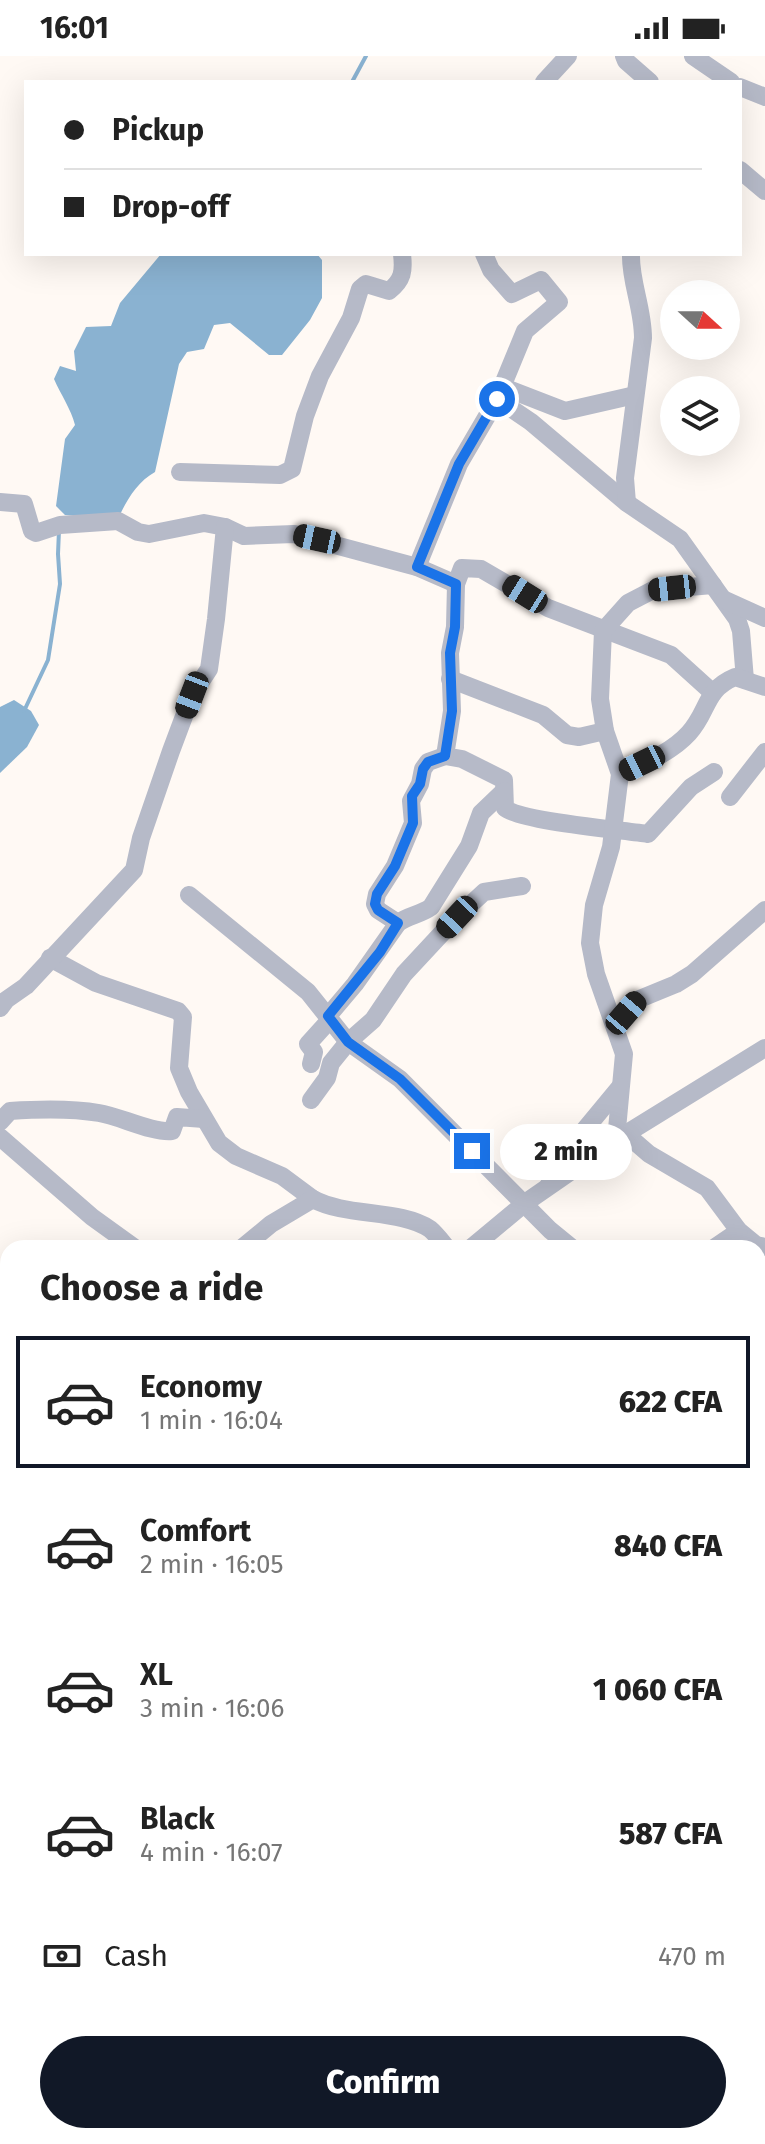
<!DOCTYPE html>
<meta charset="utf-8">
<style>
:root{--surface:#fff;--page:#f2f2f2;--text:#222;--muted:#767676;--line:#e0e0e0;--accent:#111827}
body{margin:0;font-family:"Fira Sans",sans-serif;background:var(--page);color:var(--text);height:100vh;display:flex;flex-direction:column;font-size:30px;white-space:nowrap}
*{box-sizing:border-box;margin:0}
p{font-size:26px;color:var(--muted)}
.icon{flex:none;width:44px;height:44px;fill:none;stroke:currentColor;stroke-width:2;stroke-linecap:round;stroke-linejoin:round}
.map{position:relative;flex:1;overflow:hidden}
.details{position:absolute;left:0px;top:1184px;width:766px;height:904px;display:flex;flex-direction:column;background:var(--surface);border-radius:24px 24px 0 0;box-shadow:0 8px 32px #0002}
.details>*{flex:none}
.banner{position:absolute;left:24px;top:24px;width:718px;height:176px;border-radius:0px;box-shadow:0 8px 32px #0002;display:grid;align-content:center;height:176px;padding:0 40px;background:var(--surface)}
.needle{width:52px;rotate:111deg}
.tools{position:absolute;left:660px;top:224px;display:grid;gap:16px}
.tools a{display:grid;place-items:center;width:80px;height:80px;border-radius:50%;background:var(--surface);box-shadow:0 8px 32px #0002;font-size:40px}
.end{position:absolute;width:36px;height:36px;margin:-18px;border:10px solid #1a73e8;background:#fff;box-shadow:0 0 0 4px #fff}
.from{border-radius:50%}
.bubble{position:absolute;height:56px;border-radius:28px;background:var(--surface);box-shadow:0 8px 32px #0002;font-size:26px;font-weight:800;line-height:56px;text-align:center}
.car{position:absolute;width:24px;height:48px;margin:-24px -12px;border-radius:10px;box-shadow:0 0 6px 2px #0007;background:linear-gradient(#222 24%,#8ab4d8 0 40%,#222 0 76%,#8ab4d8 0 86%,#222 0)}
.banner b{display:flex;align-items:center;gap:28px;height:76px;font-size:30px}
.banner b+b{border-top:2px solid var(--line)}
.banner i{width:20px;height:20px;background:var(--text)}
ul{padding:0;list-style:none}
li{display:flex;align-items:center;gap:24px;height:132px;margin:0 16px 12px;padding:0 24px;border:4px solid transparent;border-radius:0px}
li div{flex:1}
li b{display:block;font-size:30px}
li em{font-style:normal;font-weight:800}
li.selected{border-color:var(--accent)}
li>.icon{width:72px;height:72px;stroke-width:1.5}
h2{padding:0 40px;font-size:36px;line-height:96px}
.pay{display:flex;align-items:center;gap:20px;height:88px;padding:0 40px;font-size:30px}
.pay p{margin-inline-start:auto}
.action{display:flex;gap:16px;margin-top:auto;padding:16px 40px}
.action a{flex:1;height:92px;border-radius:48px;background:var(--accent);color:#fff;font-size:32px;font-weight:800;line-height:92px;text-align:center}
.status{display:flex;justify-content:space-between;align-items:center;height:56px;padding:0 40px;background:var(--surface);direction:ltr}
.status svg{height:22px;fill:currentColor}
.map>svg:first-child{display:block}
.water{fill:#8ab2d1}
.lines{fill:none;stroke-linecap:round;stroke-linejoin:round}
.stream{stroke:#8ab2d1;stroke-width:4}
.minor{stroke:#b6bac8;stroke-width:18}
.route{stroke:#1a73e8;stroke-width:10}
</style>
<div class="status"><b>16:01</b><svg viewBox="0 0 49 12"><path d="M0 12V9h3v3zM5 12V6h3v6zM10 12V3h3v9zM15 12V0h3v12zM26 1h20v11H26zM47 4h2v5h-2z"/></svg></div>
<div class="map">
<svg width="765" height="2088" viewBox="0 0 765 2088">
<rect width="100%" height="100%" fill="#fff9f4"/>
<!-- water -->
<g class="water">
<path d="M 161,198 L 317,198 L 322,204 L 322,242 L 310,264 L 282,299 L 269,299 L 230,267 L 214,269 L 204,293 L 187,296 L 179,308 L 155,416 C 137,426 126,445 118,463 L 65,459 L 56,450 L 65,383 L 75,369 C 71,353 61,339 54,323 L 60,310 L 76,315 L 74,295 L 86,271 L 111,270 L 120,247 Z"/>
<path d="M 14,644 L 31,655 L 39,669 L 27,691 L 0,717 L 0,651 Z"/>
</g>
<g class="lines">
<!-- stream -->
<g class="stream">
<path d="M 352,26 L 366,0"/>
<path d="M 24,655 L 48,604 L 60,528 L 58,498 L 59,474"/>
</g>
<!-- minor -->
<g class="minor">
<path d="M 624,0 L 626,5 L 650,26"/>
<path d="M 693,0 L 731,26"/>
<path d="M 544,26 L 568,0"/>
<path d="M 740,31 L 765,41"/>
<path d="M 740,114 L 765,135"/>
<path d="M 503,331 L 565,355 L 635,339"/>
<path d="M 497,343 L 531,366 L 627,447 L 680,483 L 737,563 L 741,575 L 745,624"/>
<path d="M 180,416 L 280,419 L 292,413 L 305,360 L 320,320 L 351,262 L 360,233 L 366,228 L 389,235 C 403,224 404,215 402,198"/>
<path d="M 0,446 L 24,448 L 32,475 L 36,477 L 60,469 L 118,465 L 138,476 L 149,478 L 204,467 L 225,471 L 244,480 L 294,478 L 417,511 L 456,528 L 462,512 L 481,513 L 548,552 L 671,599 L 713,637"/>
<path d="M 627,447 L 625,422 L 643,282 C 643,252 630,225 631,198"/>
<path d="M 417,511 L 459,408 L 497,343 L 525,275 L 559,246 L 541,224 L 512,238 L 491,214 L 484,198"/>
<path d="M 456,528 L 455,571 L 450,597 L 452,655 L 445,700 L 462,703 L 504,724 L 505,752 C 519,765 622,774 648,778 L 691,731 L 714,716"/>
<path d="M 725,544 L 765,562"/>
<path d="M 450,623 L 543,659 L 567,679 L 579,681 L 605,675"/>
<path d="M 620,718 C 644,707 671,697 689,677 C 709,655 704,634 735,621 L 765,631"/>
<path d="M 730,741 L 765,696"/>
<path d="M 189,839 L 308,936 L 348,986 L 400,1023 L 550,1174 L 572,1192"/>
<path d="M 398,867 L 378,854 L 375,848 L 377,838 L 395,810 L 413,767 L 411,745 L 420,728 L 423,713 L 428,706 L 445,700"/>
<path d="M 50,902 L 96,927 L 178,955 L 183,961 L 179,1012 L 189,1036 L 219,1087 L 236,1100 L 282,1120 L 313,1143"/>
<path d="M 0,952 L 6,944 L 26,930 L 134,814 L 141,782 L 171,695 L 192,639 L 209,613 L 216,563 L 225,471"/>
<path d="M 615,970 L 637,944 L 676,928 L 692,918 L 765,854"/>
<path d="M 311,1008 L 314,996 L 308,988 L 327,967 L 328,960 L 355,928 L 398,867 C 409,859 420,859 431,851 L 469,790 L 481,757 L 504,735"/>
<path d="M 311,1044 L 327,1022 L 331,1007 L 348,986 L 373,964 L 404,918 L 457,861 L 484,836 L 522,830"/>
<path d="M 0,1066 L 10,1055 C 39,1053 70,1052 99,1057 C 119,1060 152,1077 172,1075 L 177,1061 L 204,1063"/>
<path d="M 627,1079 L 649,1098 L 707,1132 L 739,1175 L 756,1189 L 765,1191"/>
<path d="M 0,1081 L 92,1161 L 135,1192"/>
<path d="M 616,1084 L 624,998 L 596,918 L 590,887 L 594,849 L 611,791 L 620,718 L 605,675 L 600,643 L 603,575 L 628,547 L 653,534 L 713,529"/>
<path d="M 549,1128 L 572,1089 L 620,1031"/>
<path d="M 242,1192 L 271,1168 L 313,1143 C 346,1161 400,1153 430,1173 C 436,1178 442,1186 447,1192"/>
<path d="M 471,1192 L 525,1147 L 616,1084 L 765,992"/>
<path d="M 714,1192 L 739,1175"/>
<path d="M 0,1311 L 8,1313"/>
<path d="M 758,1318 L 765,1320"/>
<path d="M 0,1451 L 8,1447"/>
<path d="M 0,1593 C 8,1606 5,1617 0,1630"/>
<path d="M 0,1689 L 8,1681"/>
<path d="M 758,1780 L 765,1806"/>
<path d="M 0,1831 L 8,1831"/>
<path d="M 758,1851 L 765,1855"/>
<path d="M 0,2024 L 8,2020"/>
<path d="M 0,2041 L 8,2054"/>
<path d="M 758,2076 L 765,2081"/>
<path d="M 20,2080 L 24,2088"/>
<path d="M 186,2080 L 206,2088"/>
<path d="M 356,2080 L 359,2088"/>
<path d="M 527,2080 L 539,2088"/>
<path d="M 285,2088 L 287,2080"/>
<path d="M 476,2088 L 480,2080"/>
<path d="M 580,2088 L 584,2080"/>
<path d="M 731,2088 L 734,2080"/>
</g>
</g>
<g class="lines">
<!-- route -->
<path class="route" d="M 472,1095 L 400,1023 L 348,986 L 328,960 L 380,896 L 398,867 L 378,854 L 375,848 L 377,838 L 395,810 L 413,767 L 412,740 L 420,728 L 423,713 L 428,706 L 445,700 L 452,655 L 450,597 L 455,571 L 456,528 L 417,511 L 459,408 L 497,343"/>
</g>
</svg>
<div class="tools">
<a><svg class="needle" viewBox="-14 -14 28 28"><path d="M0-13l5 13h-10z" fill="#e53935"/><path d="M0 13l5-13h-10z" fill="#767676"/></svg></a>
<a><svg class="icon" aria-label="layers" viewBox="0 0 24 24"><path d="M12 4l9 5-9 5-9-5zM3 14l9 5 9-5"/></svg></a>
</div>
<i class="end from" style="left:497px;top:343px"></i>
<i class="end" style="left:472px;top:1095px"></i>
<div class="bubble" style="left:500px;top:1068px;width:132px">2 min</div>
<i class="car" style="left:317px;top:483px;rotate:282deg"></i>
<i class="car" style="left:672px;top:532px;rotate:264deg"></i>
<i class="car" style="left:525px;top:538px;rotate:302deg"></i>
<i class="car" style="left:192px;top:639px;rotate:201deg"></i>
<i class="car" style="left:642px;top:707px;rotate:244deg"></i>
<i class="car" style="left:457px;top:861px;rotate:223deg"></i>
<i class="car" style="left:626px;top:957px;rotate:41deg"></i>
<div class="banner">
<b><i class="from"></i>Pickup</b>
<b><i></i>Drop-off</b>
</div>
<section class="details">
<h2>Choose a ride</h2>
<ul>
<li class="selected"><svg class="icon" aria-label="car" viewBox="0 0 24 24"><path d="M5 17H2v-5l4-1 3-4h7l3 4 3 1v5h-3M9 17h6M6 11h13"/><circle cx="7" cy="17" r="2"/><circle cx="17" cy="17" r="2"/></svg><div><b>Economy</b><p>1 min · 16:04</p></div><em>622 CFA</em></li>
<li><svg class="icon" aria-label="car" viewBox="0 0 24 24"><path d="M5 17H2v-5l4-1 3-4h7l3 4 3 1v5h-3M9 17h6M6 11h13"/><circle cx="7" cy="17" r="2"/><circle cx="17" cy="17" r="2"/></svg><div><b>Comfort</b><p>2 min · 16:05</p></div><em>840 CFA</em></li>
<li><svg class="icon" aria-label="car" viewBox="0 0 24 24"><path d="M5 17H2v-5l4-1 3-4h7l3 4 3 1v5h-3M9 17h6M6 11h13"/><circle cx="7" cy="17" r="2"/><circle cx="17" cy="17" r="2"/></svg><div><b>XL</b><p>3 min · 16:06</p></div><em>1 060 CFA</em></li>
<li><svg class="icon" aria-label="car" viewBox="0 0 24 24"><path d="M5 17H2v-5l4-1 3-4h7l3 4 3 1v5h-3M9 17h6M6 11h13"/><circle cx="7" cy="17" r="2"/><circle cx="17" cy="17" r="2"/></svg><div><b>Black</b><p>4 min · 16:07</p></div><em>587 CFA</em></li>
</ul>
<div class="pay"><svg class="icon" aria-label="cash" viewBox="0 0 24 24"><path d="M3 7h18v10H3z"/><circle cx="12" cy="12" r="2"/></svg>Cash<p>470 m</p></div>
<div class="action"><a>Confirm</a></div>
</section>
</div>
